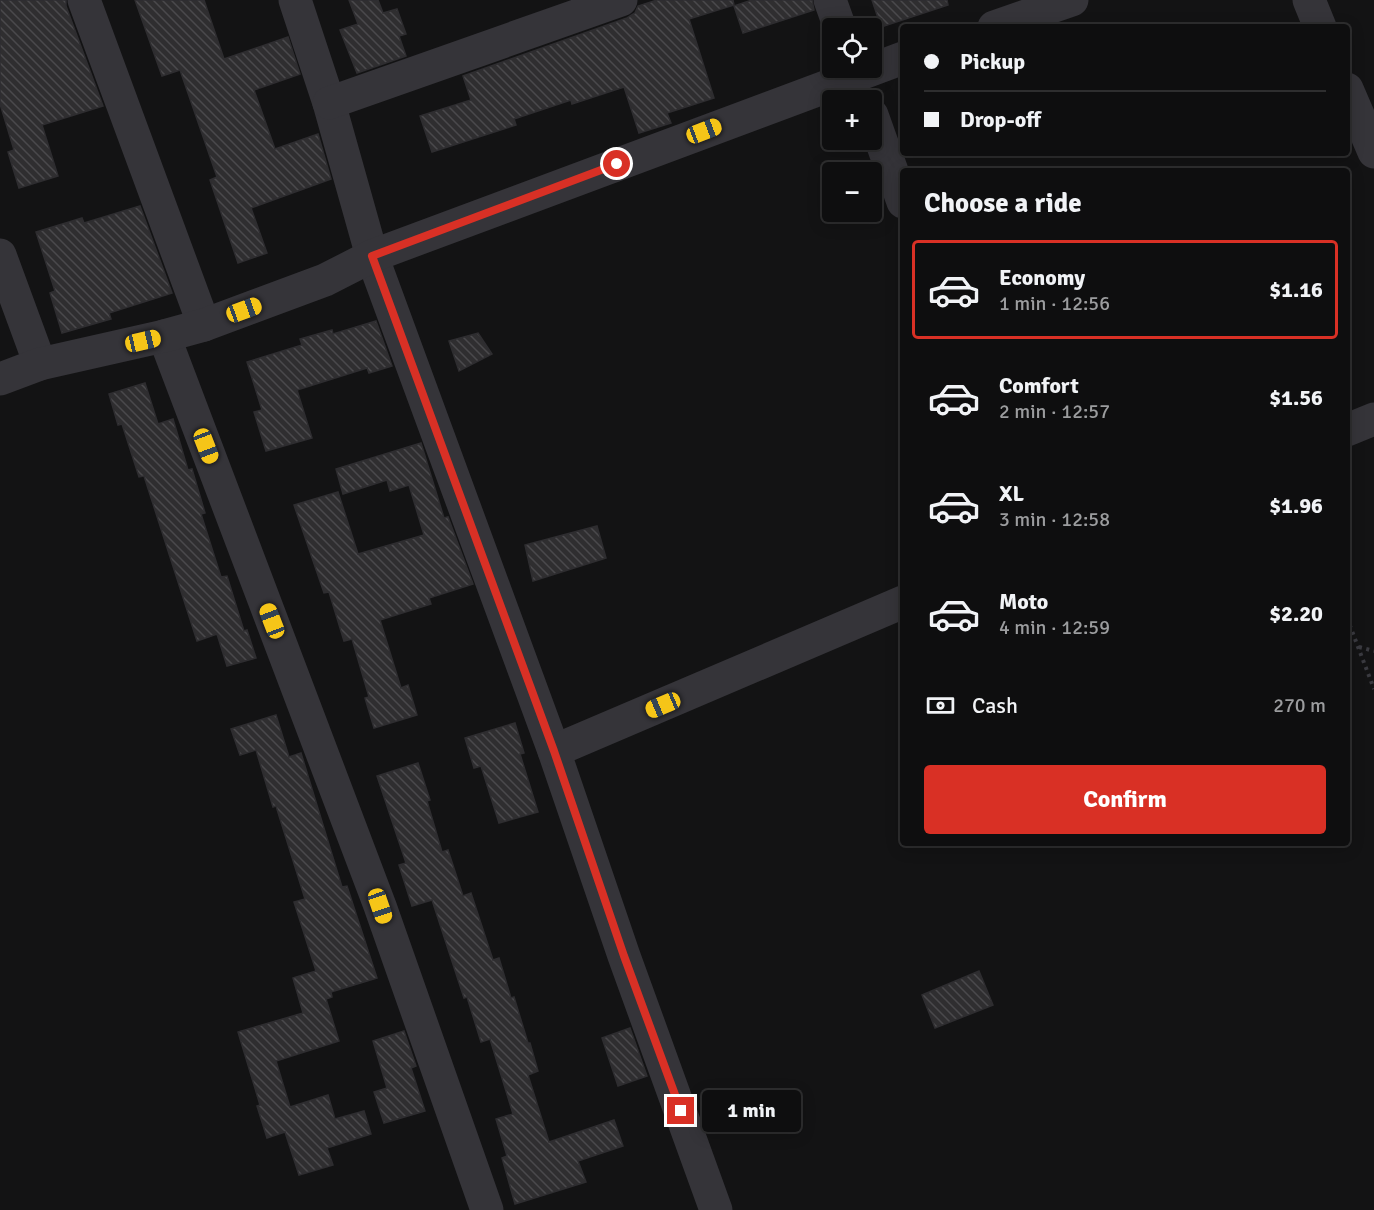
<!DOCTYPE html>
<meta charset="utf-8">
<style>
:root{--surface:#0e0e0f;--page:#171718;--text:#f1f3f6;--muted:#9b9c9e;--line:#2e2e2f;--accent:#d93025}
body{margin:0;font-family:Signika,sans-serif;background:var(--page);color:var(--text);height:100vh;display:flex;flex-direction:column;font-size:22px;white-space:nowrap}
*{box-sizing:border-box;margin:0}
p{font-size:20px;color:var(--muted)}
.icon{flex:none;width:33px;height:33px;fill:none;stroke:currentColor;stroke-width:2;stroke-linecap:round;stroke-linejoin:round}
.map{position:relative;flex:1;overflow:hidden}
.sheet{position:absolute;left:900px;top:168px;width:450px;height:678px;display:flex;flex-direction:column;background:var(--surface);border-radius:6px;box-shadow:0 3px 15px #0003,0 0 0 2px var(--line)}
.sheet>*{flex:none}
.hud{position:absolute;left:900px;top:24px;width:450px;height:132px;border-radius:6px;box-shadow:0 3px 15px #0003,0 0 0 2px var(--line);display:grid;align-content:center;height:132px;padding:0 24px;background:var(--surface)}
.buttons{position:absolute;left:822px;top:18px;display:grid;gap:12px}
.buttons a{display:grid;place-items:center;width:60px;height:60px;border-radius:6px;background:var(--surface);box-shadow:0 3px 15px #0003,0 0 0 2px var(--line);font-size:30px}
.end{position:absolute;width:27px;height:27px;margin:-14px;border:8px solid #d93025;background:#fff;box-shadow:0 0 0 3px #fff}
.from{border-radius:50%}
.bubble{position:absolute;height:42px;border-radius:6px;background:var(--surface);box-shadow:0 3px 15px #0003,0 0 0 2px var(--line);font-size:20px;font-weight:700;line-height:42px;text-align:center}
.car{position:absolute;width:18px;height:36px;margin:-18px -9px;border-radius:8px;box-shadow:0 0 4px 2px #0007;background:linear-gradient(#f5c518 24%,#345 0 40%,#f5c518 0 76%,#345 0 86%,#f5c518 0)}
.hud b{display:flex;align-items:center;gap:21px;height:57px;font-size:22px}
.hud b+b{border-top:2px solid var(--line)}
.hud i{width:15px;height:15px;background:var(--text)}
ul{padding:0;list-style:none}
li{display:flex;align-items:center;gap:18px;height:99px;margin:0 12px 9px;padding:0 12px;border:3px solid transparent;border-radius:6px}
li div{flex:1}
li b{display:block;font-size:22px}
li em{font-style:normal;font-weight:700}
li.active{border-color:var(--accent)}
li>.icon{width:54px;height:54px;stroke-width:1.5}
h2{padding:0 24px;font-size:27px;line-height:72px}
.pay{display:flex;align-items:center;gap:15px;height:66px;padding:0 24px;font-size:22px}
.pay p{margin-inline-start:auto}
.cta{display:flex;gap:12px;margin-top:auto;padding:12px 24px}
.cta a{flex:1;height:69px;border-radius:6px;background:var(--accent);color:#fff;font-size:24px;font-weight:700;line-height:69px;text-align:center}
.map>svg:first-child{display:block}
.building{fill:url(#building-back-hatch);stroke:#2e2d30;stroke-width:1.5}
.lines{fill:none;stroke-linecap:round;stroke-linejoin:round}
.path{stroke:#3a3a40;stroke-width:4;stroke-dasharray:3 4.5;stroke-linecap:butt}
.minor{stroke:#353439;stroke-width:33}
.route{stroke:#d93025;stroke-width:8}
</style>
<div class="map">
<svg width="1374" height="1210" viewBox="0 0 1374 1210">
<defs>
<pattern id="building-back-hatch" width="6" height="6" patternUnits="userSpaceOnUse" patternTransform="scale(1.5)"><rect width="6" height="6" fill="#2f2e30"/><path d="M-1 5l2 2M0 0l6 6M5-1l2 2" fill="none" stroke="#4a494c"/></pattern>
</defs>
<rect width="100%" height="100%" fill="#131314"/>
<!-- building -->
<g class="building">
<path d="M 0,0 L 66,0 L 66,6 L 103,106 L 42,125 L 58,176 L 19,188 L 8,152 L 14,150 L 0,104 Z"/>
<path d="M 135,0 L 204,0 L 224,59 L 288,37 L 300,74 L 254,90 L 275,149 L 318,134 L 331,179 L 251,208 L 267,253 L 238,263 L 210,180 L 217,177 L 180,70 L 162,76 Z"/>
<path d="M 349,0 L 378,0 L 383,13 L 397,9 L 406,34 L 399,36 L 406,56 L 357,73 L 340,30 L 358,24 Z"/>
<path d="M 657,0 L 733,0 L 734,5 L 689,19 L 714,98 L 667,113 L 671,123 L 639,133 L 624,87 L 572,104 L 571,100 L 514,119 L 516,125 L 432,152 L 420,116 L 471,100 L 463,76 L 627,18 L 635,13 L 638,6 Z"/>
<path d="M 752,0 L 812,0 L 814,10 L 743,33 L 734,6 Z"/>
<path d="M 872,0 L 947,0 L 948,5 L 881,27 Z"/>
<path d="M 140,206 L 172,293 L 109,313 L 111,319 L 62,333 L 50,293 L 55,291 L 36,232 L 82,218 L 84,223 Z"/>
<path d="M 376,321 L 392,366 L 369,373 L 367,368 L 297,390 L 312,438 L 266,451 L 254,412 L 262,410 L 247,362 L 302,345 L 300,339 L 332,330 L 333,334 Z"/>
<path d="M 478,333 L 492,354 L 459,371 L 449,341 Z"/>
<path d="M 145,383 L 158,424 L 173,419 L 188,470 L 192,469 L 205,513 L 201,514 L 221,577 L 227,576 L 244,631 L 247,630 L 256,658 L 227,666 L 217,634 L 197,641 L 144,476 L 139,477 L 122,424 L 118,425 L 109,394 Z"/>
<path d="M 421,443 L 444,518 L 448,517 L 473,584 L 429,598 L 431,604 L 380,620 L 401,688 L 408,685 L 417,715 L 374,728 L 365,698 L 369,697 L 352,639 L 344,641 L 329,592 L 324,593 L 294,505 L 338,492 L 358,554 L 424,535 L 409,485 L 390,491 L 387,480 L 343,494 L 336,469 Z"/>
<path d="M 597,526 L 606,558 L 533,581 L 525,545 Z"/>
<path d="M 276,715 L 289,757 L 301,753 L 342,887 L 347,886 L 377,978 L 331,992 L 332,997 L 326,999 L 339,1041 L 276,1061 L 290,1107 L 328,1095 L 335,1119 L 364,1111 L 371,1134 L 327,1148 L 333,1165 L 299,1175 L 285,1132 L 267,1138 L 257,1106 L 260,1105 L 238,1032 L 303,1013 L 293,978 L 316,971 L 294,902 L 305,899 L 276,806 L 273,807 L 256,750 L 240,755 L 231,729 Z"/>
<path d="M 515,723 L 524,753 L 520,754 L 538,812 L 499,823 L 481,766 L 474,768 L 465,738 Z"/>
<path d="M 418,763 L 430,800 L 427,801 L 442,852 L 448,850 L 463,896 L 471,893 L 493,960 L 499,958 L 511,998 L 514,997 L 528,1043 L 530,1043 L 538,1071 L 528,1075 L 549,1142 L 614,1120 L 623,1146 L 578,1161 L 586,1182 L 515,1204 L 502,1158 L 507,1156 L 496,1119 L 513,1114 L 490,1039 L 481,1042 L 467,997 L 464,998 L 432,900 L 412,906 L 399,865 L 406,863 L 377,776 Z"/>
<path d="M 979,971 L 993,1005 L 935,1028 L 922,995 Z"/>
<path d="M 630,1028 L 647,1076 L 618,1086 L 602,1038 Z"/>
<path d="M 404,1031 L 416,1066 L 411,1068 L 425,1111 L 384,1123 L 374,1092 L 387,1088 L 373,1041 Z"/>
</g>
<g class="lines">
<!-- path -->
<g class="path">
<path d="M 1347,618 L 1374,689"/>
<path d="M 1359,647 L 1374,651"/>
</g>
<!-- minor -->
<g class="minor">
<path d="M 84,0 L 204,325"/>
<path d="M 295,0 L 329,103 L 372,256 L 554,751 L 624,956 L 716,1210"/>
<path d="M 830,0 L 840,28"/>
<path d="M 1309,0 L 1320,27"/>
<path d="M 994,27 L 1072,0"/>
<path d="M 1347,89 L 1374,152"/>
<path d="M 329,103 L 621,0"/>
<path d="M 872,115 L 903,202"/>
<path d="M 0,255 L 40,364"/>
<path d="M 164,336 L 380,906 L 487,1210"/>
<path d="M 0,379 L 40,364 L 164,336 L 204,325 L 325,280 L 372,256 L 903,58"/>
<path d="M 1347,430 L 1374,419"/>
<path d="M 554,751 L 903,602"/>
</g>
</g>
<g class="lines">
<!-- route -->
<path class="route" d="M 617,164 L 372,256 L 554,751 L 624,956 L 681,1111"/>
</g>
</svg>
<div class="buttons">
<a><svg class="icon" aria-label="locate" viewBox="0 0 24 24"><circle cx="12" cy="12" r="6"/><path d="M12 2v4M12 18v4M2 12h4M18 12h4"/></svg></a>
<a>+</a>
<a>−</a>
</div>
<i class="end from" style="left:617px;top:164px"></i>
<i class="end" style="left:681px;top:1111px"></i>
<div class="bubble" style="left:702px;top:1090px;width:99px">1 min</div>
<i class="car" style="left:704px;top:131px;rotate:69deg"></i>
<i class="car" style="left:244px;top:310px;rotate:70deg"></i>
<i class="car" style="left:143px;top:341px;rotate:77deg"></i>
<i class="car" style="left:206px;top:446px;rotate:159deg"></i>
<i class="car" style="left:272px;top:621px;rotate:339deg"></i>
<i class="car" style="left:663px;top:705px;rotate:247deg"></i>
<i class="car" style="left:380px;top:906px;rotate:161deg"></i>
<div class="hud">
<b><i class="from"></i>Pickup</b>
<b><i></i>Drop-off</b>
</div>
<section class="sheet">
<h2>Choose a ride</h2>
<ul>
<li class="active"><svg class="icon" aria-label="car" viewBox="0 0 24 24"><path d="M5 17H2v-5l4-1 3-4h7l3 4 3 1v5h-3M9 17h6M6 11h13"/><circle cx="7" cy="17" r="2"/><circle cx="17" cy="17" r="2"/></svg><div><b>Economy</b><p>1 min · 12:56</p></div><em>$1.16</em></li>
<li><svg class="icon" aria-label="car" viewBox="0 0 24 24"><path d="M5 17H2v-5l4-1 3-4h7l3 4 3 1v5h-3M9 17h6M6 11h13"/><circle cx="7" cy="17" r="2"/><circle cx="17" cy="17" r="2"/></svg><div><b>Comfort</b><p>2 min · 12:57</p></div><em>$1.56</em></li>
<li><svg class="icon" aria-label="car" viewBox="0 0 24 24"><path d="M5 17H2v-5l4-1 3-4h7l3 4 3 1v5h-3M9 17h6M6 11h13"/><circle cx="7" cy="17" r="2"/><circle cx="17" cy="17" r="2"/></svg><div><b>XL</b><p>3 min · 12:58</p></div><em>$1.96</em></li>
<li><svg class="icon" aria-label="car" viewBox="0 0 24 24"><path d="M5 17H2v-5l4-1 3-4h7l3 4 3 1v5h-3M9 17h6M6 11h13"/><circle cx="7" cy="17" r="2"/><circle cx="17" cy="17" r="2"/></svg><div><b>Moto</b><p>4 min · 12:59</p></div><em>$2.20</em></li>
</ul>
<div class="pay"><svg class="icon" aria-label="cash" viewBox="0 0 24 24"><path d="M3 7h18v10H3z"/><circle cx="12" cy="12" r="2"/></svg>Cash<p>270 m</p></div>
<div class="cta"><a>Confirm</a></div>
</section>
</div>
